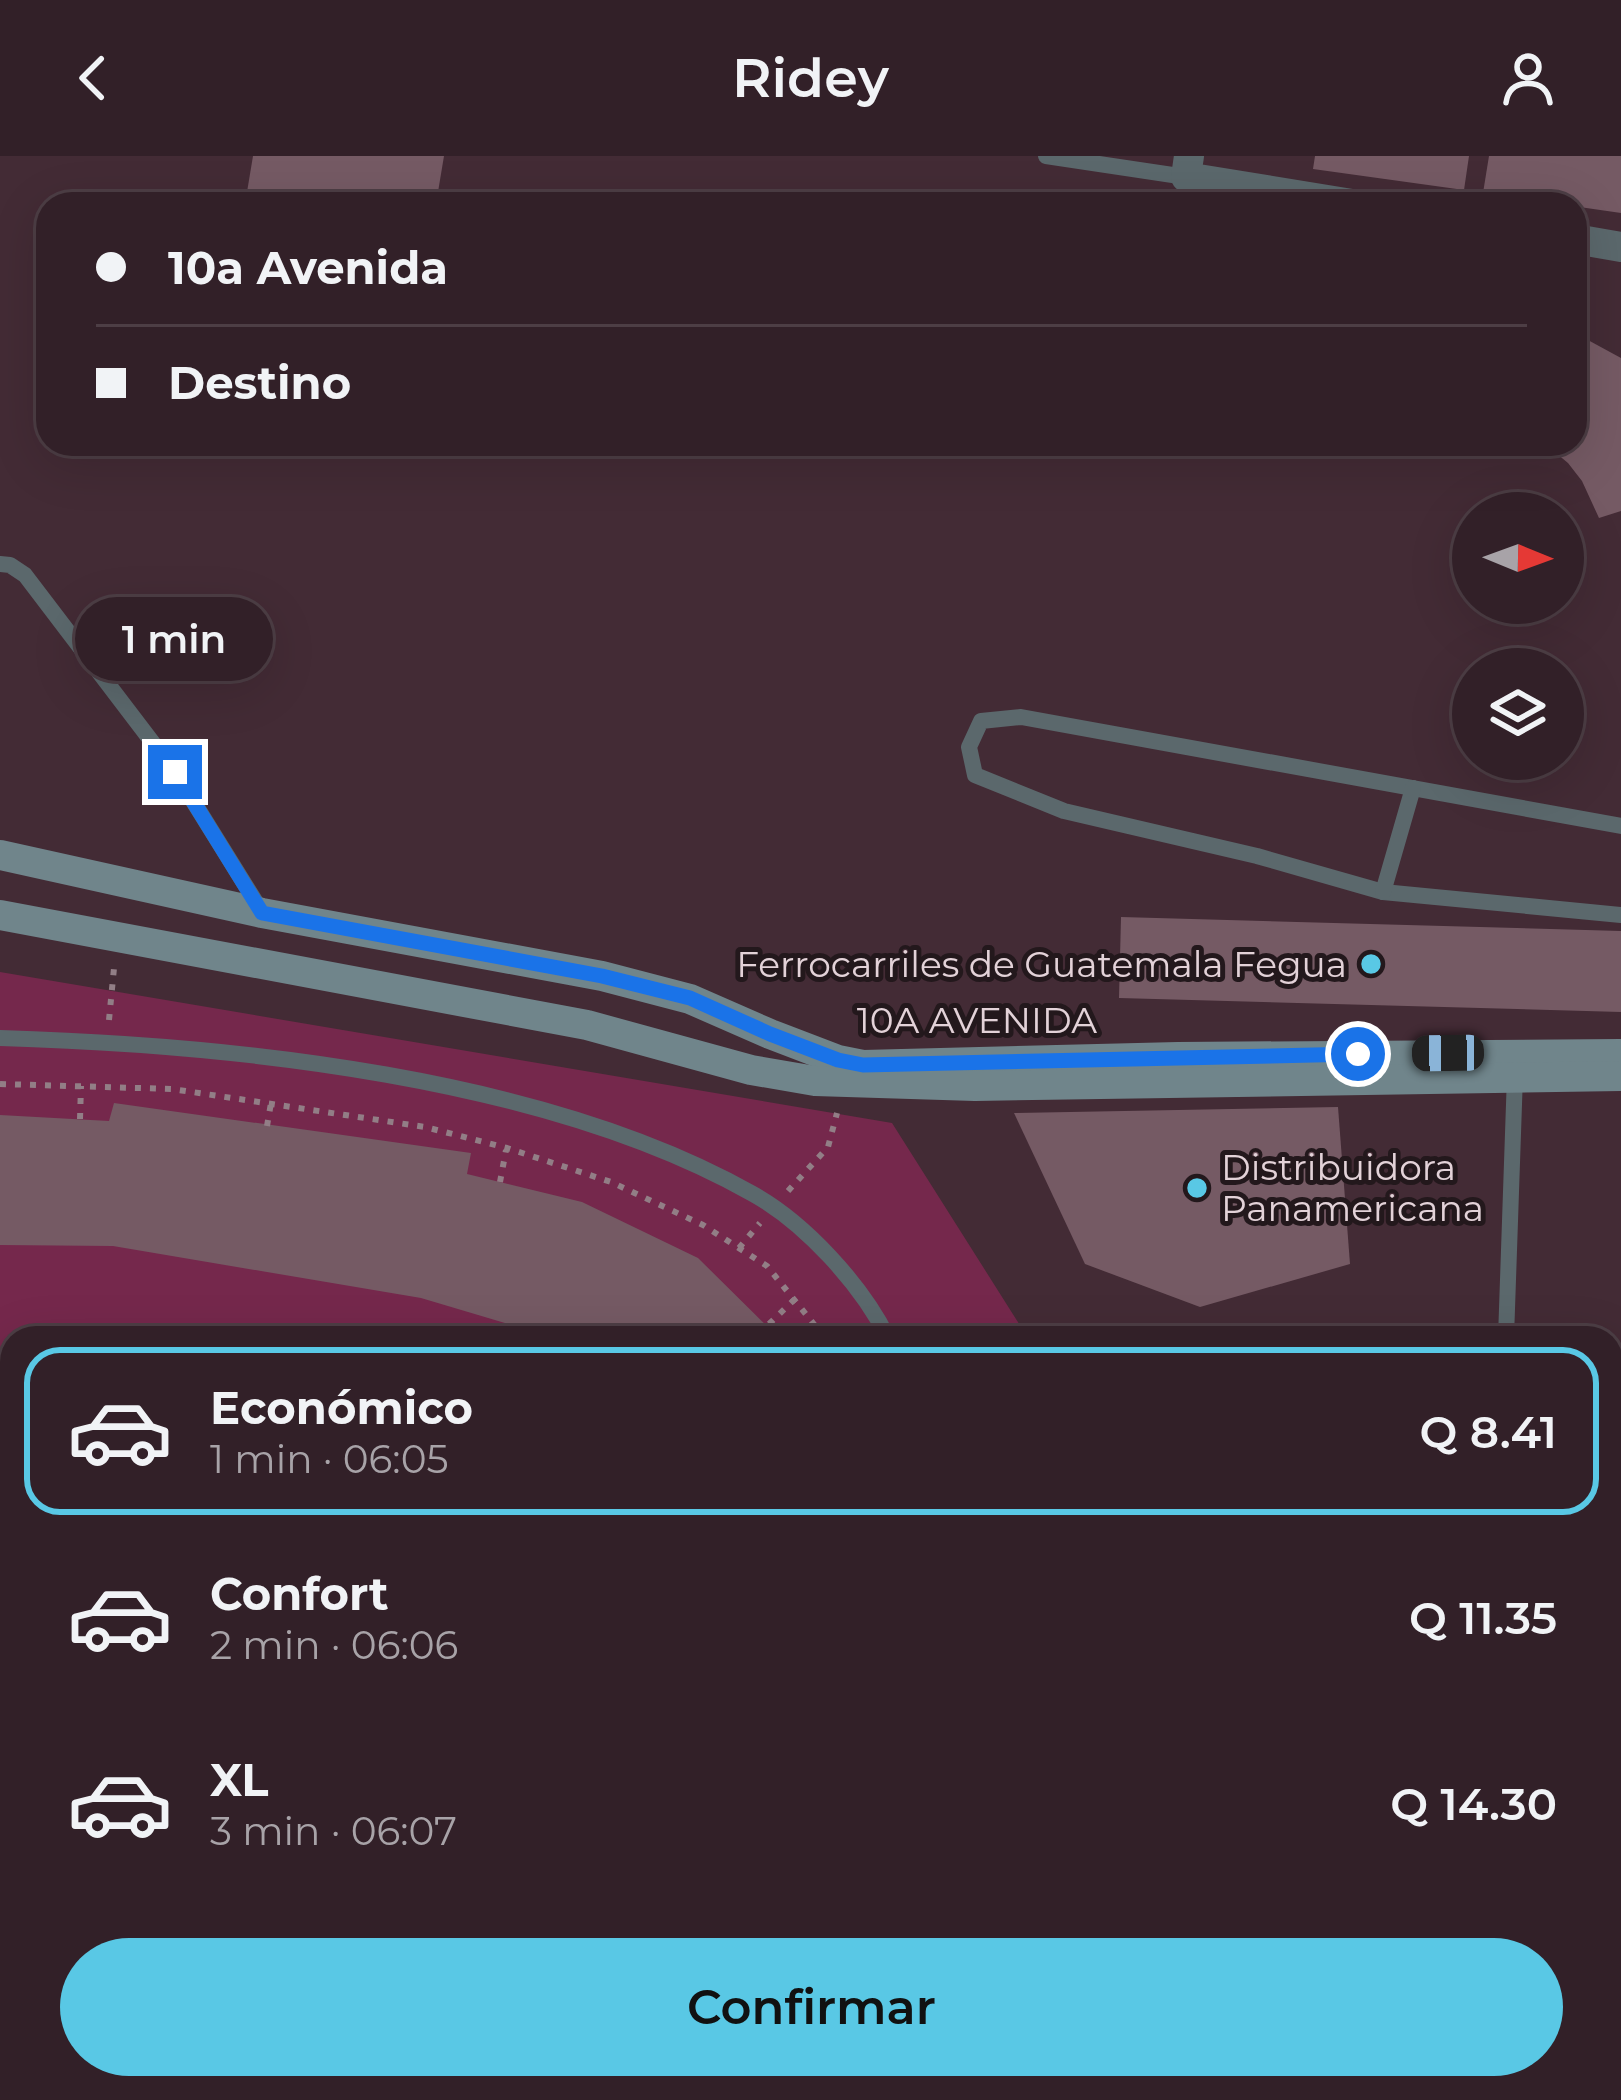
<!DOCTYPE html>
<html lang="es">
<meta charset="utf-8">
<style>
:root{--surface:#322028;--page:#3a2830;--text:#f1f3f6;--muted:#a8a3a8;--line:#4d3e45;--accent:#59c8e5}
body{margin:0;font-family:Montserrat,sans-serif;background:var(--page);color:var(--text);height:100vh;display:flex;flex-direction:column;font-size:45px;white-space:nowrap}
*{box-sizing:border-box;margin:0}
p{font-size:39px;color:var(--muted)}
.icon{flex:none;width:66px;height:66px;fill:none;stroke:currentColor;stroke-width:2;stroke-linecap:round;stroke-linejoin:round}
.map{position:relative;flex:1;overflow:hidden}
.sheet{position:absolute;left:0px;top:1170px;width:1623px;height:774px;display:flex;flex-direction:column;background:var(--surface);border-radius:36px 36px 0 0;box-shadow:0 12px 48px #0002,0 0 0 3px var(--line)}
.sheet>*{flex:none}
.top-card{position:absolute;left:36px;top:36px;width:1551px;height:264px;border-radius:36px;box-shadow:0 12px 48px #0002,0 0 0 3px var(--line);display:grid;align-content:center;height:264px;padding:0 60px;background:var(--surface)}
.needle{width:78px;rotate:91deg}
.controls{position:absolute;left:1452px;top:336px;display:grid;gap:24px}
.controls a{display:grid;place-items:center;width:132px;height:132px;border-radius:50%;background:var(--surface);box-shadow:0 12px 48px #0002,0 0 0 3px var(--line);font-size:60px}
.end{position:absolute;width:54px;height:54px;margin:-27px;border:15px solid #1a73e8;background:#fff;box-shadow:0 0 0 6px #fff}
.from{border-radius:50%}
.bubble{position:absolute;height:84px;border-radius:42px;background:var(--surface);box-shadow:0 12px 48px #0002,0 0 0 3px var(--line);font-size:39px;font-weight:600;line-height:84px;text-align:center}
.car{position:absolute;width:36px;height:72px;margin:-36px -18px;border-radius:15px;box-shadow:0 0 9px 3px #0007;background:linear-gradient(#222 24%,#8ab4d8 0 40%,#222 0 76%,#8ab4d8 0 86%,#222 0)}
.top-card b{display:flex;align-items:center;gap:42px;height:114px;font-size:45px}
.top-card b+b{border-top:3px solid var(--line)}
.top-card i{width:30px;height:30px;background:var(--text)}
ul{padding:21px 0 0;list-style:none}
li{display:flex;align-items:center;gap:36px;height:168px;margin:0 24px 18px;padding:0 36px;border:6px solid transparent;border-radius:36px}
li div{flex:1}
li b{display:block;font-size:45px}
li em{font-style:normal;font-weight:600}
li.current{border-color:var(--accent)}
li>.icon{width:108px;height:108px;stroke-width:1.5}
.button{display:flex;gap:24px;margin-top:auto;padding:24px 60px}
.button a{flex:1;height:138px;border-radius:72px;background:var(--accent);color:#111;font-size:48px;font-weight:600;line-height:138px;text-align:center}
header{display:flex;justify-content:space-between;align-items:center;height:156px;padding:0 60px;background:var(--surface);font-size:54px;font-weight:600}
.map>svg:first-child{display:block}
.green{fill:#75284c}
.building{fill:#755a64}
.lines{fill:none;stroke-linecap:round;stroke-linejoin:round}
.path{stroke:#927e86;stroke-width:6;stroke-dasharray:6 9;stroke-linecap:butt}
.service{stroke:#5b686c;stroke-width:16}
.minor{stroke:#5b686c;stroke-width:30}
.secondary{stroke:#70858b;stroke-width:30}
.route{stroke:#1a73e8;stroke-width:15}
.poi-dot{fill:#59c8e5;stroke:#23181c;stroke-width:4.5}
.labels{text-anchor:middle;stroke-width:10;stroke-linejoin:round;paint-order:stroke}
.poi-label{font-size:36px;fill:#e3d2d8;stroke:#23181c;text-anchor:end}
.street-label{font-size:36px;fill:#e3d2d8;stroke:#23181c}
</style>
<header><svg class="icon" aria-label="back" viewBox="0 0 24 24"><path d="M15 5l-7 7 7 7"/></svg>Ridey<svg class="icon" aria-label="person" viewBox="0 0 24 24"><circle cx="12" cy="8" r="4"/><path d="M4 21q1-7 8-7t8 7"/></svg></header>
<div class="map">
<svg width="1621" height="1944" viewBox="0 0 1621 1944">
<rect width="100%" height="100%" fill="#432b35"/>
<!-- green -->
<path class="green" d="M 0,816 L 892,967 L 1028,1182 L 12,1182 L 12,1932 L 1100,1932 L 1098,1944 L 0,1944 Z"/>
<!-- building -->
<g class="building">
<path d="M 253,0 L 444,0 L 436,48 L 245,48 Z"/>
<path d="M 1315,0 L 1469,0 L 1464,34 L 1313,13 Z"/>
<path d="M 1489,0 L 1621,0 L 1621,57 L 1483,37 Z"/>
<path d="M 1575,177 L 1621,202 L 1621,355 L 1599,362 L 1582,325 L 1568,307 L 1545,288 L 1575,288 Z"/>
<path d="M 1121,761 L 1621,775 L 1621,856 L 1119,842 Z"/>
<path d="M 114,947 L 471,997 L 467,1018 L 582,1046 L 698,1102 L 779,1182 L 555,1182 L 421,1142 L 113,1090 L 0,1089 L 0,959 L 109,965 Z"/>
<path d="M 1338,951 L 1350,1108 L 1200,1151 L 1085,1108 L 1014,957 Z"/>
<path d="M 0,1661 L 12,1664 L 12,1801 L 0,1797 Z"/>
</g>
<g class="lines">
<!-- path -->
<g class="path">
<path d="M 109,864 L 114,812"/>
<path d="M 0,928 L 172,933 L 425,971 L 507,992 L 611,1026 L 703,1069 L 767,1110 L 825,1182"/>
<path d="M 80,963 L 81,930"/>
<path d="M 267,970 L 271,947"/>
<path d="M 500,1026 L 506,994"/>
<path d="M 788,1035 L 828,991 L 837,957"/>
<path d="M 739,1092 L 760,1067"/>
<path d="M 769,1168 L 795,1143"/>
<path d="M 0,1851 L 12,1855"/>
</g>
<!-- service -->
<g class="service">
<path d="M 1046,0 L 1186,21"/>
<path d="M 0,408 L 10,409 L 25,419 L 175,616 L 262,756"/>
<path d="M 1621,670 L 1021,561 L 981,565 L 969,591 L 975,619 L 1064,655 L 1257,700 L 1383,736 L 1621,759"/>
<path d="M 1383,736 L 1413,632"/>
<path d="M 0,882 C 235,889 546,921 753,1038 C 805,1067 861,1128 888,1182"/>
<path d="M 1506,1182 L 1515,919"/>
<path d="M 1611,1349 L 1621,1350"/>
<path d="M 0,1908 L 12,1910"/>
<path d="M 147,1932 L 221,1944"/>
<path d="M 488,1944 L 530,1941 L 556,1932"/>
</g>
<!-- minor -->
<g class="minor">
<path d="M 1189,0 L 1186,21 L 1352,48"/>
<path d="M 1575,83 L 1621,91"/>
<path d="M 1611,1573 L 1621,1575"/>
<path d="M 1528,1932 L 1536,1944"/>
<path d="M 1313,1944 L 1315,1932"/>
</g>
<!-- secondary -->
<g class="secondary">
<path d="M 0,699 L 262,757 L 602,820 L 690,843 L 770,878 L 838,904 L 863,909 L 1178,901 L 1621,898"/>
<path d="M 0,759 L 587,869 L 751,914 L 815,925 L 975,930 L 1621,920"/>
</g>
</g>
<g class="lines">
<!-- route -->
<path class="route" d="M 175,616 L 262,757 L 602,820 L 690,842 L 770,878 L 838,904 L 863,909 L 1358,898"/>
</g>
<!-- markers -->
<g class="poi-dot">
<circle cx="1371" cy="808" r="12"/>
<circle cx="1197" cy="1032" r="12"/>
</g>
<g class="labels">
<!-- poi labels -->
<g class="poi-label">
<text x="1347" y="821">Ferrocarriles de Guatemala Fegua</text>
<text x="1221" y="1024" text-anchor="start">Distribuidora<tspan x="1221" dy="41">Panamericana</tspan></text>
</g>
<!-- street labels -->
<g class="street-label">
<text x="977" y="877">10A AVENIDA</text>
</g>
</g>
</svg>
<div class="controls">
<a><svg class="needle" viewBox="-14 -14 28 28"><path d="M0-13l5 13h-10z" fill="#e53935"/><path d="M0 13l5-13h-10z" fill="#a8a3a8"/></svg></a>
<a><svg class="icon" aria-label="layers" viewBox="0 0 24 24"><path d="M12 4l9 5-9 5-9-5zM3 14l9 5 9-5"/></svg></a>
</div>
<i class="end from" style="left:1358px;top:898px"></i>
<i class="end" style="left:175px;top:616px"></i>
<div class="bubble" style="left:75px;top:441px;width:198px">1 min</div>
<i class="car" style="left:1448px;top:897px;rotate:269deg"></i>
<div class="top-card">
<b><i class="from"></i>10a Avenida</b>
<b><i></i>Destino</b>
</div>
<section class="sheet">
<ul>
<li class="current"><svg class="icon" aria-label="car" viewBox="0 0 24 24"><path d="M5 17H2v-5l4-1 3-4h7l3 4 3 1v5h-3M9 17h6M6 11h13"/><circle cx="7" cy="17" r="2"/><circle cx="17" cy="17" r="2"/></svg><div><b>Económico</b><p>1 min · 06:05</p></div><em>Q 8.41</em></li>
<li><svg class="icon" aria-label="car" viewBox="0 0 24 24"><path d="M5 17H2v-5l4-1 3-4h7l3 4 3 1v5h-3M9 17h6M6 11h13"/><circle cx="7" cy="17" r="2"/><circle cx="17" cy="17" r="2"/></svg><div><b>Confort</b><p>2 min · 06:06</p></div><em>Q 11.35</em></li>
<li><svg class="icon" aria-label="car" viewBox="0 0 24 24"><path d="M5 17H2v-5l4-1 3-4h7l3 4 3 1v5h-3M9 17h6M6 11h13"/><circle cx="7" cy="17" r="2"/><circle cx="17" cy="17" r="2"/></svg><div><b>XL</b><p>3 min · 06:07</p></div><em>Q 14.30</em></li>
</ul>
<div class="button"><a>Confirmar</a></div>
</section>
</div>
